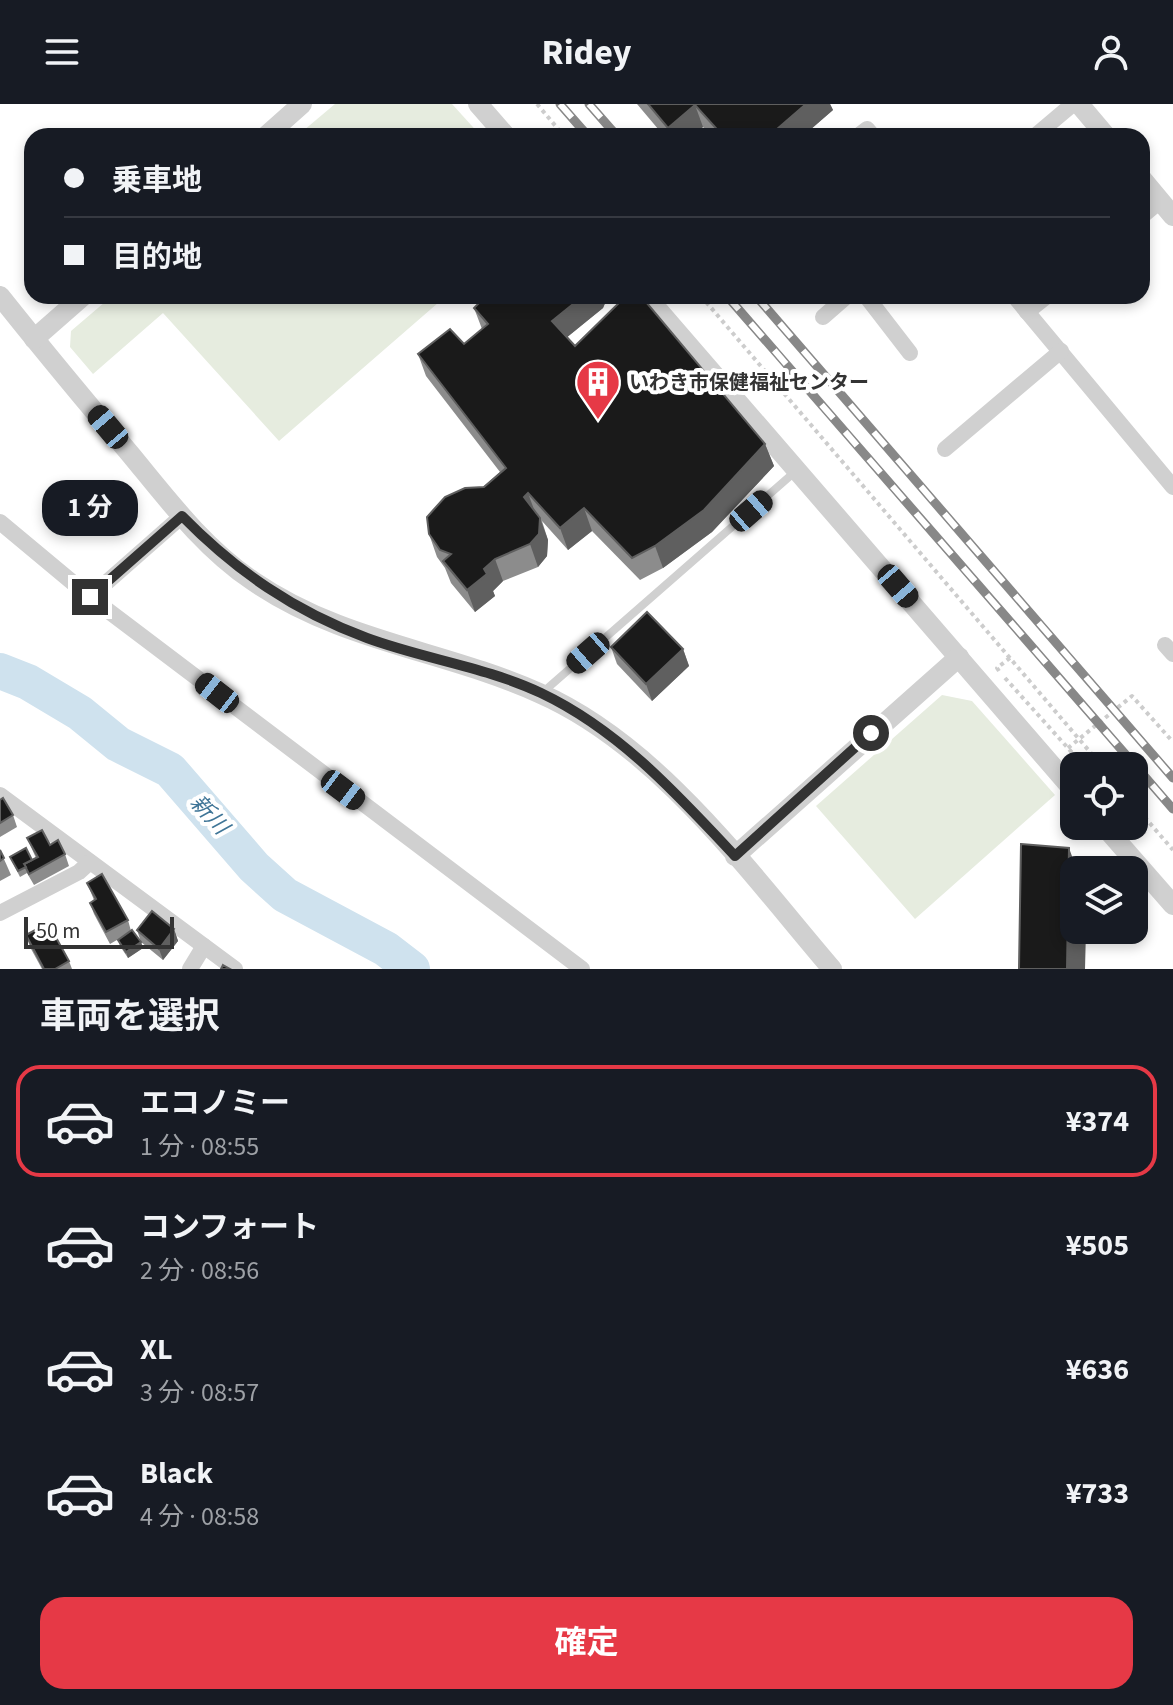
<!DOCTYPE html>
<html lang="ja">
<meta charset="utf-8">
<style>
:root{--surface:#171b24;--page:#20242c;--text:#f1f3f6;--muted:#9ea1a6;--line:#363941;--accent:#e63946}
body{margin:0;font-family:"Source Sans 3","Noto Sans JP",sans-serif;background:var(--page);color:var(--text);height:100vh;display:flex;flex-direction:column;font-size:30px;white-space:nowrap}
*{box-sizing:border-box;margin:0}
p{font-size:26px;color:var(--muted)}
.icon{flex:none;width:44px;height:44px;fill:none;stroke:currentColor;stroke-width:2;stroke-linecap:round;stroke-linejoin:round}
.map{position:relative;height:865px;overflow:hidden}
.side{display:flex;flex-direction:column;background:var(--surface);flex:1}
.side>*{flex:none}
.hud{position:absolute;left:24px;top:24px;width:1126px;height:176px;border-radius:24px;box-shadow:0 4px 12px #0003;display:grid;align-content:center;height:176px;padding:0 40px;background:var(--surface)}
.fabs{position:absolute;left:1060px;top:648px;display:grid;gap:16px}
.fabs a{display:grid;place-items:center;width:88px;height:88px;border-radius:16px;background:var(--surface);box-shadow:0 4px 12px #0003;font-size:40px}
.scale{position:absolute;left:24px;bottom:20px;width:150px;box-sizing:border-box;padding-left:8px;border:4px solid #333;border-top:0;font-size:22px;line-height:28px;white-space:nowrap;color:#333;-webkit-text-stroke:6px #fff;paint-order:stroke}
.end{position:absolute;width:36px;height:36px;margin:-18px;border:10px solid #333;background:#fff;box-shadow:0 0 0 4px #fff}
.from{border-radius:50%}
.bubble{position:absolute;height:56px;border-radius:24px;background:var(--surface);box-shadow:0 4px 12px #0003;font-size:26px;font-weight:700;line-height:56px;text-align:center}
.car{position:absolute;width:24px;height:48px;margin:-24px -12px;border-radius:10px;box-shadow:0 0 6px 2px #0007;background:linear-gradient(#222 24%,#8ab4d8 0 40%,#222 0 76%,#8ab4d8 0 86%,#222 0)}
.hud b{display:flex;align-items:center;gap:28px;height:76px;font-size:30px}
.hud b+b{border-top:2px solid var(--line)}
.hud i{width:20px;height:20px;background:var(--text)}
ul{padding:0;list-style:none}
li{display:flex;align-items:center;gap:24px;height:112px;margin:0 16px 12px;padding:0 24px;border:4px solid transparent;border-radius:24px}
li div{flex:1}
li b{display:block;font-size:30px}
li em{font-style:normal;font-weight:700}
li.current{border-color:var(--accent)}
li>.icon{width:72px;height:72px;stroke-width:1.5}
h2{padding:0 40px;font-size:36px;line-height:96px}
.action{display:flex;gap:16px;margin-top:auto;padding:16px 40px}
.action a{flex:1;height:92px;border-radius:24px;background:var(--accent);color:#fff;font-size:32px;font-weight:700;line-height:92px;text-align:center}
header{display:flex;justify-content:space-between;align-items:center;height:104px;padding:0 40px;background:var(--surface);font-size:36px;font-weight:700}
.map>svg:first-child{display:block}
.green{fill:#e6ecdf}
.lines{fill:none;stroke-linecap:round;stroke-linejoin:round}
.river{stroke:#cfe2ee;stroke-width:36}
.path{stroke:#cdcdcd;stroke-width:4;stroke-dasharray:4 4;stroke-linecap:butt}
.service{stroke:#d0d0d0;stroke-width:8}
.minor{stroke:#d0d0d0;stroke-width:16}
.tertiary{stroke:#d0d0d0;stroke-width:20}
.rail-casing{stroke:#888;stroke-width:9}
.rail{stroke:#fff;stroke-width:6;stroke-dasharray:18;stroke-linecap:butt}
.wall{fill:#8c8c8c}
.shaded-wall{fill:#5f5f5f}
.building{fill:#1a1a1a;stroke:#5f5f5f;stroke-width:2}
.route{stroke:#333;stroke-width:10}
.labels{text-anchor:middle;stroke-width:8;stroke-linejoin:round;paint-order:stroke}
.poi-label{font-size:20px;font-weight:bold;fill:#333;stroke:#fff;text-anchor:start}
.water-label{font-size:22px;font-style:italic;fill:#3f7597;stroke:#fff}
</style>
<header><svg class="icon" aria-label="menu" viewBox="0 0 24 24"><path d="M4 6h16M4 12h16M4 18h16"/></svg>Ridey<svg class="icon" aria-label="person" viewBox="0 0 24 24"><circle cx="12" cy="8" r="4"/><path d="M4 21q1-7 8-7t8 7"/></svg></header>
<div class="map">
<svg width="1173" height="865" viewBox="0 0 1173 865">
<rect width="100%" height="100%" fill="#fff"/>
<!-- green -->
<g class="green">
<path d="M 335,0 L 452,0 L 481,32 L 297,32 Z"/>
<path d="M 112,192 L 446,192 L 279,337 L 163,209 L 93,270 L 70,243 L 71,227 Z"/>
<path d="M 942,591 L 972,597 L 1055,691 L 915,815 L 816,702 Z"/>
</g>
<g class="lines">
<!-- river -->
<path class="river" d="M 0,567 L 28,578 L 80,609 L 118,640 L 170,666 L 254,763 L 285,791 L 386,845 L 412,865"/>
<!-- path -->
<g class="path">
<path d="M 537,0 L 564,32"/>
<path d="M 701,192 L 1102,662"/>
<path d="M 999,567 L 997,564 L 1011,553"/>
<path d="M 1005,574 L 1084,662"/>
<path d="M 1068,644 L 1132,592 L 1173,638"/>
<path d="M 1134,701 L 1173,746"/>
<path d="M 1134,718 L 1145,730"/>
</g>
<!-- service -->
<path class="service" d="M 542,589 L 797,366"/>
<!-- minor -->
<g class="minor">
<path d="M 858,32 L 867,25 L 873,32"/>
<path d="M 1035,32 L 1073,0"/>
<path d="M 1142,112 L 1160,97"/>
<path d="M 866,192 L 910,249"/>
<path d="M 1014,192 L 1173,383"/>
<path d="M 1027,208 L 1047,192"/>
<path d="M 823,213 L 847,192"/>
<path d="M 945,345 L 1061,247"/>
<path d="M 0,418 L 90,493 L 582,865"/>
<path d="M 90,493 L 182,412"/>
<path d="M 1165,541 L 1173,550"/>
<path d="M 0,691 L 235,865"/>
<path d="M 0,809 L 79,768 L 90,758"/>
<path d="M 190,865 L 204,842"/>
</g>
<!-- tertiary -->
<g class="tertiary">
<path d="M 478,0 L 506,32"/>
<path d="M 1079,0 L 1106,32"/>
<path d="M 266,32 L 302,0"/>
<path d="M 1142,75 L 1173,112"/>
<path d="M 0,192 C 43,246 87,299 131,351 C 168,396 204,444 253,477 C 342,538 443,546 539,589 C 658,641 749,768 832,865"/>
<path d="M 646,192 L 1074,687"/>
<path d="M 34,235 L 83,192"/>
<path d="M 1104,722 L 1173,801"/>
<path d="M 735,752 L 959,553"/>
</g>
<!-- rail casing -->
<g class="rail-casing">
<g id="rail">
<path d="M 560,0 L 588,32"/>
<path d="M 589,0 L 617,32"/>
<path d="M 727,192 L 1173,705"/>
<path d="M 756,192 L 1173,674"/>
</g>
</g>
<!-- rail -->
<use href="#rail" class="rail"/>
</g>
<!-- wall -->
<g class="wall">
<path d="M 637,0 L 830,0 L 833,6 L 803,32 L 711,32 L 703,23 L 693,32 L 664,32 Z"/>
<path d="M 486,192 L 608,192 L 603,204 L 567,233 L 575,242 L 765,340 L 774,362 L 712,428 L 663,464 L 640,476 L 592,427 L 568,446 L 542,417 L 548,436 L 547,452 L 538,463 L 503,477 L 493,487 L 495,492 L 475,508 L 451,479 L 445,464 L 437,453 L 429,430 L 500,368 L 426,272 L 418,250 L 464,240 L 482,225 L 474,204 Z"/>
<path d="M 611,543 L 683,545 L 689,562 L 652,597 L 617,560 Z"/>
<path d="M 0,696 L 13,711 L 17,723 L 0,733 Z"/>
<path d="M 27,734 L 65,750 L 69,762 L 34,781 L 27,769 L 20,773 L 10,753 L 32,756 L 36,754 Z"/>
<path d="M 0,746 L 11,771 L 0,777 Z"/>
<path d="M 87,779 L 128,816 L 131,827 L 141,838 L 137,826 L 174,825 L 178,837 L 163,856 L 141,838 L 143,844 L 128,854 L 120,842 L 118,836 L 122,833 L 110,840 L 94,810 L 90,799 L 94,796 Z"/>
<path d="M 26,831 L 69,857 L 72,865 L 42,865 L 30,843 Z"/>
</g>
<!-- shaded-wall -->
<g class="shaded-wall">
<path d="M 806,0 L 830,0 L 833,6 L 803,32 L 769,32 Z"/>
<path d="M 695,1 L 703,23 L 693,32 L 671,32 L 668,24 Z"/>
<path d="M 583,192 L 608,192 L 603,204 L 560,239 L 552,217 Z"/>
<path d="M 765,340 L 774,362 L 712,428 L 663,464 L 655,442 Z"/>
<path d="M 528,389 L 536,411 L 524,393 Z"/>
<path d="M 584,404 L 592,427 L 568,446 L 560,424 Z"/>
<path d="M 540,414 L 548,436 L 547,452 L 538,463 L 530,440 Z"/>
<path d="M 495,455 L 503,477 L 493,487 L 495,492 L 475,508 L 467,486 L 484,465 Z"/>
<path d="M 683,545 L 689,562 L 652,597 L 646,580 Z"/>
<path d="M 1069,744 L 1077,766 L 1074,766 L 1074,826 L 1086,826 L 1085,865 L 1067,865 Z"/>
<path d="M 174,825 L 178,837 L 163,856 L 159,845 Z"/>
<path d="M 141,838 L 143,844 L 128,854 L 126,848 Z"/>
</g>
<!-- building -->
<g class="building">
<path d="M 648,0 L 806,0 L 769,32 L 723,32 L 695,1 L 668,24 Z"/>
<path d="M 486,192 L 583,192 L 552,217 L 575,242 L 626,192 L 641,192 L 765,340 L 704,406 L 655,442 L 632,454 L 584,404 L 560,424 L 528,389 L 524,393 L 540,414 L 539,430 L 530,440 L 495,455 L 484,465 L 487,470 L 467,486 L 443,457 L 451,450 L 440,446 L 429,430 L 427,413 L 445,393 L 465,384 L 484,383 L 506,364 L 418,250 L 450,225 L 464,240 L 488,220 L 474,204 Z"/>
<path d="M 647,508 L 683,545 L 646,580 L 611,543 Z"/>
<path d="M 3,694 L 13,711 L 0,719 L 0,696 Z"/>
<path d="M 42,726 L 50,741 L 58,736 L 65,750 L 29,770 L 24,760 L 38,753 L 27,734 Z"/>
<path d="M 1021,740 L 1069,744 L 1067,865 L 1019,865 Z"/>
<path d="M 26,744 L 32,756 L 24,760 L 26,763 L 18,767 L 10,753 Z"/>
<path d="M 0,746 L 4,754 L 0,757 Z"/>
<path d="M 102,770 L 128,816 L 106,828 L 90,799 L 96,795 L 87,779 Z"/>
<path d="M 152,807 L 174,825 L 159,845 L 137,826 Z"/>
<path d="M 48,819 L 69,857 L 55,865 L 44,865 L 26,831 Z"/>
<path d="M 132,826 L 141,838 L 126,848 L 118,836 Z"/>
<path d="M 223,861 L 230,865 L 221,865 Z"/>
</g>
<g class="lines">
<!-- route -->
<path class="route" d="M 90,493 L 182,412 C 236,467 294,507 367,534 C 424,555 486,563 541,589 C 619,626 677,690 735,752 L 871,629"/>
</g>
<!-- icons -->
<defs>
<g id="building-pin" transform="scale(2.3)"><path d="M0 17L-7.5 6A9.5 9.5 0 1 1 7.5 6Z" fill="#e63946" stroke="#fff"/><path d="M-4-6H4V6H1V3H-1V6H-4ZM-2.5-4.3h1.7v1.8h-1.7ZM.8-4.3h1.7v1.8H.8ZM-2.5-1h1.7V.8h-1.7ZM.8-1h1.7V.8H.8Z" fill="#fff"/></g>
</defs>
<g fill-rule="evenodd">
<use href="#building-pin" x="598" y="278"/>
</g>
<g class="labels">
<!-- poi labels -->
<g class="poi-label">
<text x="629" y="285">いわき市保健福祉センター</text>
</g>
<!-- water labels -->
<g class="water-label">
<text transform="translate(210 710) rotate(47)" y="8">新川</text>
</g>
</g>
</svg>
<div class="fabs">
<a><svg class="icon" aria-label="locate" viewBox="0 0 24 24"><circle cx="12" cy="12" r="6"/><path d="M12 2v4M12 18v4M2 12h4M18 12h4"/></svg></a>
<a><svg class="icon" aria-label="layers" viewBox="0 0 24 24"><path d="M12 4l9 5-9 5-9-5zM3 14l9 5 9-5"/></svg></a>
</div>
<div class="scale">50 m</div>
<i class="end from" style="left:871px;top:629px"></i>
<i class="end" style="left:90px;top:493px"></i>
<div class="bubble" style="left:42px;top:376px;width:96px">1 分</div>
<i class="car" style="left:108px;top:323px;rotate:320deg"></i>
<i class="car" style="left:751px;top:407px;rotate:49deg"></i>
<i class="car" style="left:898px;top:482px;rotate:139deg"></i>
<i class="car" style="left:588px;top:549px;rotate:229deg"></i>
<i class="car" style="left:217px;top:589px;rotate:308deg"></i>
<i class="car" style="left:343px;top:686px;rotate:127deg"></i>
<div class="hud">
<b><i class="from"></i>乗車地</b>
<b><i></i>目的地</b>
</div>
</div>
<section class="side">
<h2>車両を選択</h2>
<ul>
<li class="current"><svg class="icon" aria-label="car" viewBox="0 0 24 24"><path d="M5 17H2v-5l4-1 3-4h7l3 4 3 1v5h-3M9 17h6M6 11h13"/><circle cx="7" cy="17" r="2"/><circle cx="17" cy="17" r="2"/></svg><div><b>エコノミー</b><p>1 分 · 08:55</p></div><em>¥374</em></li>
<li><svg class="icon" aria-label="car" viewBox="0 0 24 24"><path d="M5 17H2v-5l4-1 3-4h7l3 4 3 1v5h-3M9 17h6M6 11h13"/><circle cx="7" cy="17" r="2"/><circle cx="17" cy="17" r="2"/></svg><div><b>コンフォート</b><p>2 分 · 08:56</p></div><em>¥505</em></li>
<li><svg class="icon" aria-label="car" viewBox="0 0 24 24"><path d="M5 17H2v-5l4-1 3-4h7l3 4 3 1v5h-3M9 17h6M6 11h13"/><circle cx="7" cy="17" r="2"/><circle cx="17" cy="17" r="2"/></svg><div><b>XL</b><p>3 分 · 08:57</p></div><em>¥636</em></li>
<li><svg class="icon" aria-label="car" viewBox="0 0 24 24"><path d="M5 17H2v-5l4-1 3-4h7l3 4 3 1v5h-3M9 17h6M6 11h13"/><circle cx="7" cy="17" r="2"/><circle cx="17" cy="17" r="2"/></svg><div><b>Black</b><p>4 分 · 08:58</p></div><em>¥733</em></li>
</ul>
<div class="action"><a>確定</a></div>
</section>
